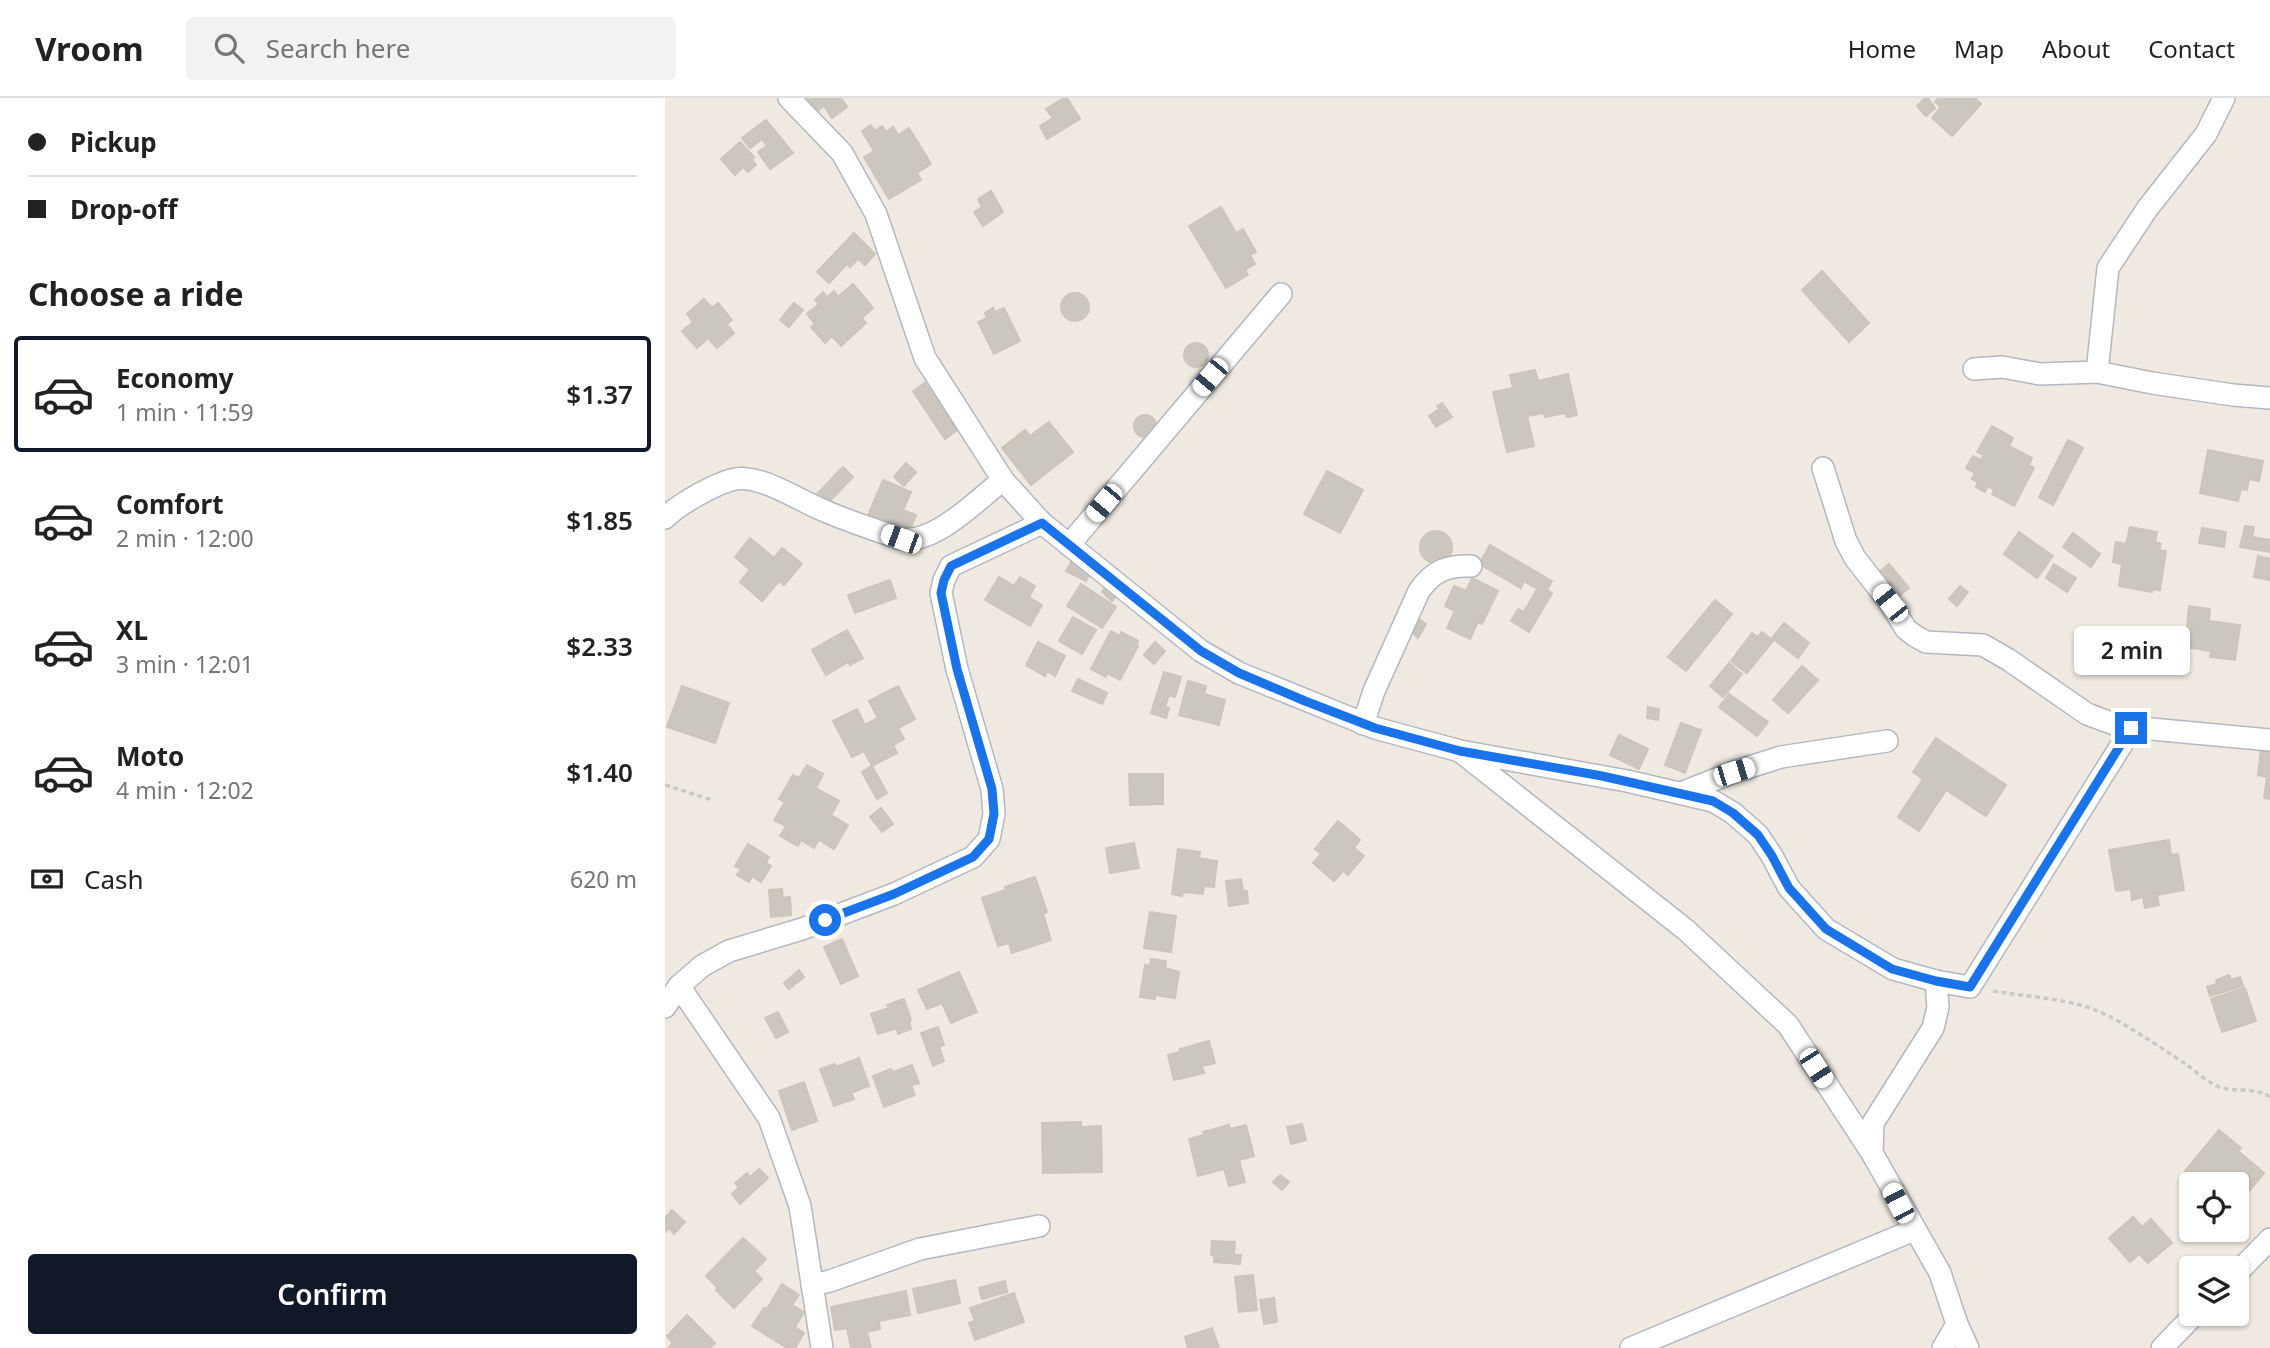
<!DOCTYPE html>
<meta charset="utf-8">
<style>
:root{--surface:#fff;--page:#f2f2f2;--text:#222;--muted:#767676;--line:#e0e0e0;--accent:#111827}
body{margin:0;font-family:"Noto Sans",sans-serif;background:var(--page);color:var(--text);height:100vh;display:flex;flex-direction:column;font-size:26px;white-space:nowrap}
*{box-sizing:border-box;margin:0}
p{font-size:23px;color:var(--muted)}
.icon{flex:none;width:38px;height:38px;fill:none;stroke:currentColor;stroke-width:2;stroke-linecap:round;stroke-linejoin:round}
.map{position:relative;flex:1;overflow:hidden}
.details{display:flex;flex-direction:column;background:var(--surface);width:665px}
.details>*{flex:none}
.guide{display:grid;align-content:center;height:154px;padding:0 28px;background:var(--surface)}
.buttons{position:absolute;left:1514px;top:1074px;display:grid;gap:14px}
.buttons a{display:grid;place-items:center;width:70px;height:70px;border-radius:7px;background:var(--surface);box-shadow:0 2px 5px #0004;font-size:35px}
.end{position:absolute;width:32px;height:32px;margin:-16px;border:9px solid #1a73e8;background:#fff;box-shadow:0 0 0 4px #fff}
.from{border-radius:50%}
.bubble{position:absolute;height:49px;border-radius:7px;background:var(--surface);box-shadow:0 2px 5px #0004;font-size:23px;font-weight:600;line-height:49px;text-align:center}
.car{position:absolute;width:21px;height:42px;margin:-21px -10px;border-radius:9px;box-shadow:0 0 5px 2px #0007;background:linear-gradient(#fff 24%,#345 0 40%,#fff 0 76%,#345 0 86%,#fff 0)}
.guide b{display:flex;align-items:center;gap:24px;height:66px;font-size:26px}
.guide b+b{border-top:2px solid var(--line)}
.guide i{width:18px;height:18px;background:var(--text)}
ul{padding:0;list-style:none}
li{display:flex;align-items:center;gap:21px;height:116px;margin:0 14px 10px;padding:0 14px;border:4px solid transparent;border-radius:7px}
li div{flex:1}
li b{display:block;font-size:26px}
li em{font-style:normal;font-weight:600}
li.selected{border-color:var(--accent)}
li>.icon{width:63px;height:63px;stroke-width:1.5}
h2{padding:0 28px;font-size:32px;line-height:84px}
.pay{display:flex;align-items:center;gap:18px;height:77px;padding:0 28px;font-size:26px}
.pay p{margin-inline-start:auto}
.button{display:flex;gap:14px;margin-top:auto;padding:14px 28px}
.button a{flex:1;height:80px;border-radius:7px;background:var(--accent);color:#fff;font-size:28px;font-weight:600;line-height:80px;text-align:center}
header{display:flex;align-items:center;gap:42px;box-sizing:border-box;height:98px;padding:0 35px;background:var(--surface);border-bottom:2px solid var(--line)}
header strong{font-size:33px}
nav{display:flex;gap:38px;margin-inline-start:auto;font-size:24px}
.search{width:490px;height:63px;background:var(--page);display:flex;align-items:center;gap:18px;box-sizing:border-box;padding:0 24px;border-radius:7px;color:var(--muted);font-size:26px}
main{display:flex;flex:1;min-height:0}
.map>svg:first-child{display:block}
.building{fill:#cbc7bf;stroke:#cbc5ba;stroke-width:2}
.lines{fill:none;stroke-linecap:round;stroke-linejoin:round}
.minor-casing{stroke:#b4b7c1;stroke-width:24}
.path{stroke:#c9c9c9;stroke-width:3.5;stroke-dasharray:5 3.5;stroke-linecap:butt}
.minor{stroke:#fff;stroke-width:21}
.route{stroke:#1a73e8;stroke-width:9}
</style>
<header>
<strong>Vroom</strong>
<div class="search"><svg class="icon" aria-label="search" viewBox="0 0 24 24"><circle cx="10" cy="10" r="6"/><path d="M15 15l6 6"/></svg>Search here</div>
<nav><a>Home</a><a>Map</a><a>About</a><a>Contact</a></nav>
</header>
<main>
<section class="details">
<div class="guide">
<b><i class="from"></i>Pickup</b>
<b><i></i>Drop-off</b>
</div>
<h2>Choose a ride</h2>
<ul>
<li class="selected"><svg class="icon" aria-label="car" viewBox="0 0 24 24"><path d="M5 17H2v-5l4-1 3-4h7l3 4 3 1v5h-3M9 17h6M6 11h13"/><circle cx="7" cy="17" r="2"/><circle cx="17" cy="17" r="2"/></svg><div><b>Economy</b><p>1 min · 11:59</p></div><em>$1.37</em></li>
<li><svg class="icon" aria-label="car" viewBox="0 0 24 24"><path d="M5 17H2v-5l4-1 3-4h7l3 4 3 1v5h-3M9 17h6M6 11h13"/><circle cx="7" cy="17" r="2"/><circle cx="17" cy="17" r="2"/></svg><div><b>Comfort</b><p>2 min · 12:00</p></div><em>$1.85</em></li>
<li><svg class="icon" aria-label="car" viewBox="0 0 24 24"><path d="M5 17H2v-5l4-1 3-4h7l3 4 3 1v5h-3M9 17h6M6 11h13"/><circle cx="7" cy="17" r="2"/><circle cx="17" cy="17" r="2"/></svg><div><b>XL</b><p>3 min · 12:01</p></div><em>$2.33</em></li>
<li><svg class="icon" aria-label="car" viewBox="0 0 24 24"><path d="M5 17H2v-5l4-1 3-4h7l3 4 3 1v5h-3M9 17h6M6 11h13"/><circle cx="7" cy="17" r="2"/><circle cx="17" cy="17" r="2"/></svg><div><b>Moto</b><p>4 min · 12:02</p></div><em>$1.40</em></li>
</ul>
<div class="pay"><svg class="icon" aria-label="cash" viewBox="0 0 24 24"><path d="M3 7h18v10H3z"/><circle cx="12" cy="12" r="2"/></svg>Cash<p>620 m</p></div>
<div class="button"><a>Confirm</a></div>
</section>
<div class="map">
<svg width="1605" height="1250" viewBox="0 0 1605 1250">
<rect width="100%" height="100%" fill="#efe9e1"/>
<!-- building -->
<g class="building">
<path d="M 141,0 L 176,0 L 182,9 L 167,20 L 159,8 L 151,14 Z"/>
<path d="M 399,0 L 402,0 L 415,21 L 382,41 L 375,28 L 388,20 L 381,11 Z"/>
<path d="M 1260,0 L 1263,0 L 1270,10 L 1261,18 L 1252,8 Z"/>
<path d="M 1274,0 L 1310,0 L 1316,6 L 1287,38 L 1267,20 L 1276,9 L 1270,4 Z"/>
<path d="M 101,22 L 128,55 L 105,71 L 93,54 L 102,48 L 97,41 L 85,50 L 77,40 Z"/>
<path d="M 206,27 L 210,33 L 217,28 L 221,34 L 228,29 L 233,37 L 244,30 L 266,66 L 252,75 L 256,82 L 224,101 L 199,59 L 209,53 L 197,33 Z"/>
<path d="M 75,44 L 89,59 L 87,62 L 91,67 L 83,74 L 78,69 L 70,77 L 56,61 Z"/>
<path d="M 326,93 L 338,114 L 318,128 L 309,114 L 317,109 L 313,101 Z"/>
<path d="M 556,109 L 571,135 L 578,131 L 591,154 L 585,157 L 590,166 L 580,172 L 583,177 L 561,190 L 524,128 Z"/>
<path d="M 189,135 L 210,156 L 200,167 L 193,161 L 185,169 L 182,166 L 164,185 L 152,174 Z"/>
<path d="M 1157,173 L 1204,225 L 1184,244 L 1137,192 Z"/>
<path d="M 188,186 L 208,210 L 197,220 L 201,225 L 176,248 L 167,238 L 160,245 L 146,229 L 150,226 L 142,216 L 154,206 L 150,202 L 158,194 L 162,199 L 169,193 L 173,199 Z"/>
<circle cx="410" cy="209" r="14"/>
<path d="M 39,201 L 47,210 L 53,205 L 67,222 L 62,226 L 69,235 L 52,250 L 43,240 L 32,250 L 17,233 L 28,224 L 22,216 Z"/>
<path d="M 129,205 L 138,212 L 124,229 L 115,222 Z"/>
<path d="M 328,210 L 330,214 L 339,210 L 355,243 L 329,256 L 313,224 L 322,220 L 320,215 Z"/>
<circle cx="531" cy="257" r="12"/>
<path d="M 870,272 L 873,283 L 903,276 L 912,317 L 902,319 L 900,315 L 880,319 L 879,315 L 862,318 L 869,348 L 842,354 L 828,294 L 848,290 L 845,277 Z"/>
<path d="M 260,285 L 292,332 L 280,341 L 248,293 Z"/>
<path d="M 777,305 L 787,319 L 771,329 L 764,318 L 774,311 L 772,308 Z"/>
<circle cx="480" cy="328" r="11"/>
<path d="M 384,324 L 408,354 L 366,387 L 337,350 L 360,332 L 365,338 Z"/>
<path d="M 1327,328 L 1348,340 L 1344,348 L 1367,360 L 1364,367 L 1369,370 L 1349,408 L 1327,396 L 1329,392 L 1323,388 L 1320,394 L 1311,389 L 1313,384 L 1307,381 L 1310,375 L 1301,370 L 1308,358 L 1316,362 L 1319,357 L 1312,354 Z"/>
<path d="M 1403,342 L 1418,350 L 1388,407 L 1374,399 Z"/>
<path d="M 1543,352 L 1598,363 L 1594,383 L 1584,381 L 1582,392 L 1576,391 L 1573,403 L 1535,395 Z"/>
<path d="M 241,365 L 251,374 L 239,388 L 229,379 Z"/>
<path d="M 178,369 L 188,379 L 158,410 L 149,399 Z"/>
<path d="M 662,373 L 698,392 L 675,435 L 639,416 Z"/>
<path d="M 218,382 L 246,394 L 238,412 L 251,417 L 243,437 L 202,420 Z"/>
<path d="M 1580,428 L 1589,429 L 1587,439 L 1605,442 L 1605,454 L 1575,449 Z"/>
<path d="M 1465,429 L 1492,434 L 1490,444 L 1496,446 L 1494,452 L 1501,453 L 1495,492 L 1488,491 L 1487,494 L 1454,488 L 1457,466 L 1448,464 L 1451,444 L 1461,446 Z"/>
<path d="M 1537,430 L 1561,434 L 1559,449 L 1534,445 Z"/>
<circle cx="771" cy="449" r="16"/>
<path d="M 1354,434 L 1388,458 L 1372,480 L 1339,456 Z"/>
<path d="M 1408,435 L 1435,456 L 1426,469 L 1398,449 Z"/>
<path d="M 85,440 L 109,460 L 117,450 L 137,466 L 119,487 L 114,483 L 97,503 L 75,484 L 85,472 L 70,459 Z"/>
<path d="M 825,447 L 887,483 L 882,492 L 887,495 L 864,534 L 846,523 L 853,511 L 859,514 L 872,491 L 859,483 L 856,490 L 814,466 Z"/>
<path d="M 1593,458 L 1605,461 L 1605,482 L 1589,479 Z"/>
<path d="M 407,463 L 426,473 L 421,483 L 401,473 Z"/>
<path d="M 1224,466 L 1244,490 L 1231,500 L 1212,476 Z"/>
<path d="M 1389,466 L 1411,480 L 1402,494 L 1381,480 Z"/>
<path d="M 334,479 L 349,488 L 355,479 L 370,488 L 364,499 L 377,507 L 365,528 L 320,502 Z"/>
<path d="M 807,480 L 833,493 L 817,526 L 813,524 L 805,541 L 782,530 L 790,513 L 780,508 L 789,488 L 801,493 Z"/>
<path d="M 225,482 L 231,500 L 190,515 L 183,497 Z"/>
<path d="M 416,486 L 451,509 L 437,530 L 402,508 Z"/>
<path d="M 442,488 L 453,497 L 447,503 L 437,494 Z"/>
<path d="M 1295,488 L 1303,494 L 1292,508 L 1284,501 Z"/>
<path d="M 1050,502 L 1067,516 L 1021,573 L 1003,559 Z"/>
<path d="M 1524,508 L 1545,511 L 1544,523 L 1575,527 L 1570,562 L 1545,559 L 1546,553 L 1520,549 Z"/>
<path d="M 408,519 L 431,532 L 417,556 L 394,543 Z"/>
<path d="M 754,521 L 761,526 L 753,540 L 745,532 Z"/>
<path d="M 1119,525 L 1144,545 L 1133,560 L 1107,540 Z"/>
<path d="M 182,532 L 198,560 L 185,567 L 183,564 L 161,577 L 147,552 Z"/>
<path d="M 446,533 L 455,538 L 456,534 L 473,543 L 471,547 L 473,548 L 455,582 L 442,575 L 441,579 L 426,571 Z"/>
<path d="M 1097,534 L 1108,543 L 1082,575 L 1066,563 L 1087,535 L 1093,539 Z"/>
<path d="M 373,544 L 400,558 L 390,578 L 382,573 L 380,578 L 361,567 Z"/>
<path d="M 490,544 L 500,553 L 489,566 L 479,557 Z"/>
<path d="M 1064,565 L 1077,576 L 1058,599 L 1045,588 Z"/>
<path d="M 1137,568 L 1153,582 L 1123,615 L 1108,602 Z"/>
<path d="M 499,574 L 516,579 L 510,599 L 504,597 L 500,609 L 504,610 L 501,620 L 486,615 Z"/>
<path d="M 413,581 L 442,595 L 437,606 L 407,593 Z"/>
<path d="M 523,583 L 541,588 L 539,596 L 560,602 L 554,627 L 514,617 Z"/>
<path d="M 17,588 L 64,605 L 50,645 L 2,629 Z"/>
<path d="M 233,588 L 250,621 L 233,630 L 239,641 L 228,647 L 232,655 L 207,668 L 199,653 L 187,659 L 168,623 L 192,611 L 200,627 L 213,620 L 204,603 Z"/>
<path d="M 1064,596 L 1103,624 L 1092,638 L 1054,609 Z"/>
<path d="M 983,609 L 994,611 L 993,622 L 982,620 Z"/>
<path d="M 1016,625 L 1036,632 L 1020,675 L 1000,667 Z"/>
<path d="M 954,637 L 983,651 L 974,671 L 945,657 Z"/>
<path d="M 1271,640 L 1341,687 L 1321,718 L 1281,692 L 1254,733 L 1233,719 L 1258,681 L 1248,674 Z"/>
<path d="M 1596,651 L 1605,652 L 1605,701 L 1599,700 L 1602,679 L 1593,677 Z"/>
<path d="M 142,667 L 158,676 L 151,690 L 174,703 L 166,717 L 183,727 L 169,751 L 154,742 L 149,750 L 136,742 L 133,748 L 115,738 L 121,728 L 109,722 L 120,704 L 114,701 L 128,677 L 134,680 Z"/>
<path d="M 207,668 L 222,695 L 212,701 L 197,674 Z"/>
<path d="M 464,676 L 498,676 L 498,706 L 465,707 Z"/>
<path d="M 216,710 L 228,726 L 217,734 L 205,719 Z"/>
<path d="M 673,723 L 695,742 L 689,750 L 699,758 L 683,777 L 678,773 L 669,783 L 648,765 L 656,756 L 650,751 Z"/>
<path d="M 1504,742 L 1506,757 L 1513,756 L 1519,792 L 1492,797 L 1494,807 L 1480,810 L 1478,799 L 1467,802 L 1466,791 L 1451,793 L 1444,752 Z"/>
<path d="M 469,745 L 474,770 L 445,775 L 441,750 Z"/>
<path d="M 83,746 L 104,759 L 101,765 L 106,768 L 96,784 L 87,778 L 84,784 L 72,777 L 76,771 L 70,768 Z"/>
<path d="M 513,751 L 535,754 L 534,760 L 552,763 L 549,789 L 539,788 L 538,796 L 518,794 L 517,798 L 507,796 Z"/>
<path d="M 370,779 L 382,814 L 378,816 L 386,842 L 347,855 L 344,845 L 333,848 L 317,800 L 341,792 L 340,789 Z"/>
<path d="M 576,781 L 578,793 L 582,793 L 583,805 L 564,808 L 561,783 Z"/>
<path d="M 117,791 L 118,800 L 125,799 L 126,817 L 106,819 L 104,792 Z"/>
<path d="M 485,814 L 511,818 L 506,854 L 479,850 Z"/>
<path d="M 177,841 L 193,878 L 176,886 L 159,849 Z"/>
<path d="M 486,861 L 501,863 L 500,870 L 514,874 L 510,900 L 490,897 L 490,901 L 475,899 L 480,867 L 485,868 Z"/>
<path d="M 134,872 L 139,879 L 124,891 L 119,885 Z"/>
<path d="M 294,874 L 312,914 L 286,925 L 277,905 L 262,911 L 253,892 Z"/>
<path d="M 1564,877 L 1566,882 L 1575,879 L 1578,888 L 1545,898 L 1542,889 L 1552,886 L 1551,882 Z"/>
<path d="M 1580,890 L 1591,923 L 1557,934 L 1546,901 Z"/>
<path d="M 239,901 L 246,922 L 244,922 L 246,931 L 233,936 L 232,930 L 213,936 L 206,916 L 224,910 L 222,907 Z"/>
<path d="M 113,914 L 123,934 L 111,940 L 100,920 Z"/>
<path d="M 273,929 L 279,947 L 274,949 L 279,963 L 268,968 L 256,935 Z"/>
<path d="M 544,943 L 550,965 L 537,968 L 539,975 L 509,982 L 503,957 L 515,954 L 515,951 Z"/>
<path d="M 194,960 L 204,988 L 186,995 L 189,1001 L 169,1008 L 155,971 L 170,966 L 171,969 Z"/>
<path d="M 247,967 L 254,985 L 246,987 L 250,997 L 219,1009 L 208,978 L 226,971 L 228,974 Z"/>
<path d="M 139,984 L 152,1023 L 127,1032 L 114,993 Z"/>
<path d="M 416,1024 L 416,1029 L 436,1028 L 437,1074 L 378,1075 L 377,1025 Z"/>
<path d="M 637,1026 L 641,1042 L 626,1046 L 622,1029 Z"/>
<path d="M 564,1027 L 565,1031 L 581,1027 L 589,1058 L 574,1062 L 580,1084 L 564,1088 L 559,1071 L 533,1078 L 524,1041 L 539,1037 L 538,1034 Z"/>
<path d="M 1554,1032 L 1576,1050 L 1573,1053 L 1599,1075 L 1585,1092 L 1577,1085 L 1572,1092 L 1572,1087 L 1561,1087 L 1550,1077 L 1542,1087 L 1537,1087 L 1520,1073 Z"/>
<path d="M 94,1071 L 103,1080 L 75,1106 L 67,1096 L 74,1089 L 70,1085 L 82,1075 L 85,1079 Z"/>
<path d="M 615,1077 L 624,1084 L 617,1092 L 608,1084 Z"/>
<path d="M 7,1112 L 20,1124 L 9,1136 L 4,1130 L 0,1134 L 0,1120 Z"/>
<path d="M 1468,1119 L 1477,1129 L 1486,1121 L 1507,1145 L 1483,1165 L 1474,1156 L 1465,1164 L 1444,1140 Z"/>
<path d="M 78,1140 L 101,1161 L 89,1173 L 97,1181 L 69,1210 L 51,1192 L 53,1190 L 41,1178 Z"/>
<path d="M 547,1143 L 570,1144 L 569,1157 L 576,1157 L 575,1166 L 549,1164 L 549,1157 L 546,1157 Z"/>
<path d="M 588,1177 L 592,1212 L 574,1214 L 570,1179 Z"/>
<path d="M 290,1182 L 295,1205 L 253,1215 L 248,1191 Z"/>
<path d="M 340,1183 L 342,1194 L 317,1201 L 314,1190 Z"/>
<path d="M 117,1186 L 134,1197 L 127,1207 L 139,1214 L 130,1229 L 139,1235 L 130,1250 L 122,1250 L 87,1228 L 99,1210 L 102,1211 Z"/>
<path d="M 241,1193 L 245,1217 L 214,1223 L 215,1231 L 202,1234 L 206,1250 L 186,1250 L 182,1230 L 170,1232 L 166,1209 Z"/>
<path d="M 349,1195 L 359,1224 L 310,1242 L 304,1225 L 310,1223 L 305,1210 Z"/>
<path d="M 609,1200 L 612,1224 L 599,1226 L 595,1202 Z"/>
<path d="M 22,1217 L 50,1245 L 45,1250 L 3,1250 L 8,1245 L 2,1238 Z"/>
<path d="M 547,1230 L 554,1250 L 523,1250 L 520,1239 Z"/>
</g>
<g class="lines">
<!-- minor casing -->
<g class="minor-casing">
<g id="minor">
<path d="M 124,0 L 177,55 L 211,116 L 260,260 L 338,382 L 377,425 L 536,553 L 574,575 L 710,630 L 795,653 L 962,683 L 1048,703 L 1068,715 L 1093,737 L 1107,758 L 1124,790 L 1161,831 L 1228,871 L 1271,883 L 1305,889 L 1467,630"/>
<path d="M 1309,271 L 1337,269 L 1375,276 L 1432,274 L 1487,285 L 1568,297 L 1605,300"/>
<path d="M 1432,274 L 1443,170 L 1482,111 L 1541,36 L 1559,0"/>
<path d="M 1158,370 L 1181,443 L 1190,460 L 1225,505 L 1241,531 L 1250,538 L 1261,544 L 1318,547 L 1344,562 L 1422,616 L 1454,628 L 1605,642"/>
<path d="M 0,420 C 14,406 51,385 70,381 C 96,376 136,404 160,413 C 185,424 211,432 236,441 C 270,446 311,403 338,382"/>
<path d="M 404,447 L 616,196"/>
<path d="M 698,626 L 709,593 L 754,493 C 768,473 782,467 806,468"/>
<path d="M 796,654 L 1021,832 L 1123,927 L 1207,1055"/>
<path d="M 1016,695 L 1069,674 L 1116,659 L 1222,643"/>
<path d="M 1271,883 L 1273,909 L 1268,930 L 1208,1025 L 1207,1055 L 1275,1175 L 1292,1226 L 1278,1250"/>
<path d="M 14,888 L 104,1020 L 135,1108 L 157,1250"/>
<path d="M 0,909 L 14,888 L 37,868 L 64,853 L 137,831 L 229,796 L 308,759 L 324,741 L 329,716 L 327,691 L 292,571 L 276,495 L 279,482 L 286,468 L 377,425"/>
<path d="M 1572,1175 L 1605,1141"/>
<path d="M 147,1187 L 165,1183 L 255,1151 L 374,1128"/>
<path d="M 1292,1226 L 1303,1250"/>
<path d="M 966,1250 L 1249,1132"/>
<path d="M 1497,1250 L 1530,1216"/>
</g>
</g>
<!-- path -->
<g class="path">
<path d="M 0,687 L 47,702"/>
<path d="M 1328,893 C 1358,898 1390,900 1419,908 C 1448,916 1496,950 1522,967 C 1530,973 1539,981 1548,986 C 1566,997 1588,987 1605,999"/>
</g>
<!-- minor -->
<use href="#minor" class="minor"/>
</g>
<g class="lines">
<!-- route -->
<path class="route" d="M 160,822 L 229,796 L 308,759 L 324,741 L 329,716 L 327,691 L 292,571 L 276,495 L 279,482 L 286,468 L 377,425 L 536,553 L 574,575 L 640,603 L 710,630 L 795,653 L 937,678 L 1048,703 L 1068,715 L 1093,737 L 1107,758 L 1124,790 L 1161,831 L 1227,871 L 1271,883 L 1305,889 L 1466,630"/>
</g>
</svg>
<div class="buttons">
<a><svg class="icon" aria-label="locate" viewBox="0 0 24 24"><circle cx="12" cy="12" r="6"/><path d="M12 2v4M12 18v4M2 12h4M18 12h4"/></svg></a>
<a><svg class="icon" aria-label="layers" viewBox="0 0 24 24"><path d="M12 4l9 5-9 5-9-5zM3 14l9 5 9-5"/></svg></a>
</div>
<i class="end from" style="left:160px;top:822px"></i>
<i class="end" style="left:1466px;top:630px"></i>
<div class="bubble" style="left:1409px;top:528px;width:116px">2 min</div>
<i class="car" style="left:545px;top:279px;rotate:220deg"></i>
<i class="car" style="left:439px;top:405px;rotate:220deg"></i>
<i class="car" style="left:236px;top:441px;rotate:290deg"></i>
<i class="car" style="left:1225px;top:505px;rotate:321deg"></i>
<i class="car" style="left:1069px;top:674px;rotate:73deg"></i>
<i class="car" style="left:1151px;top:970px;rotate:147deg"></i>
<i class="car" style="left:1233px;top:1105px;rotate:332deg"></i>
</div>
</main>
